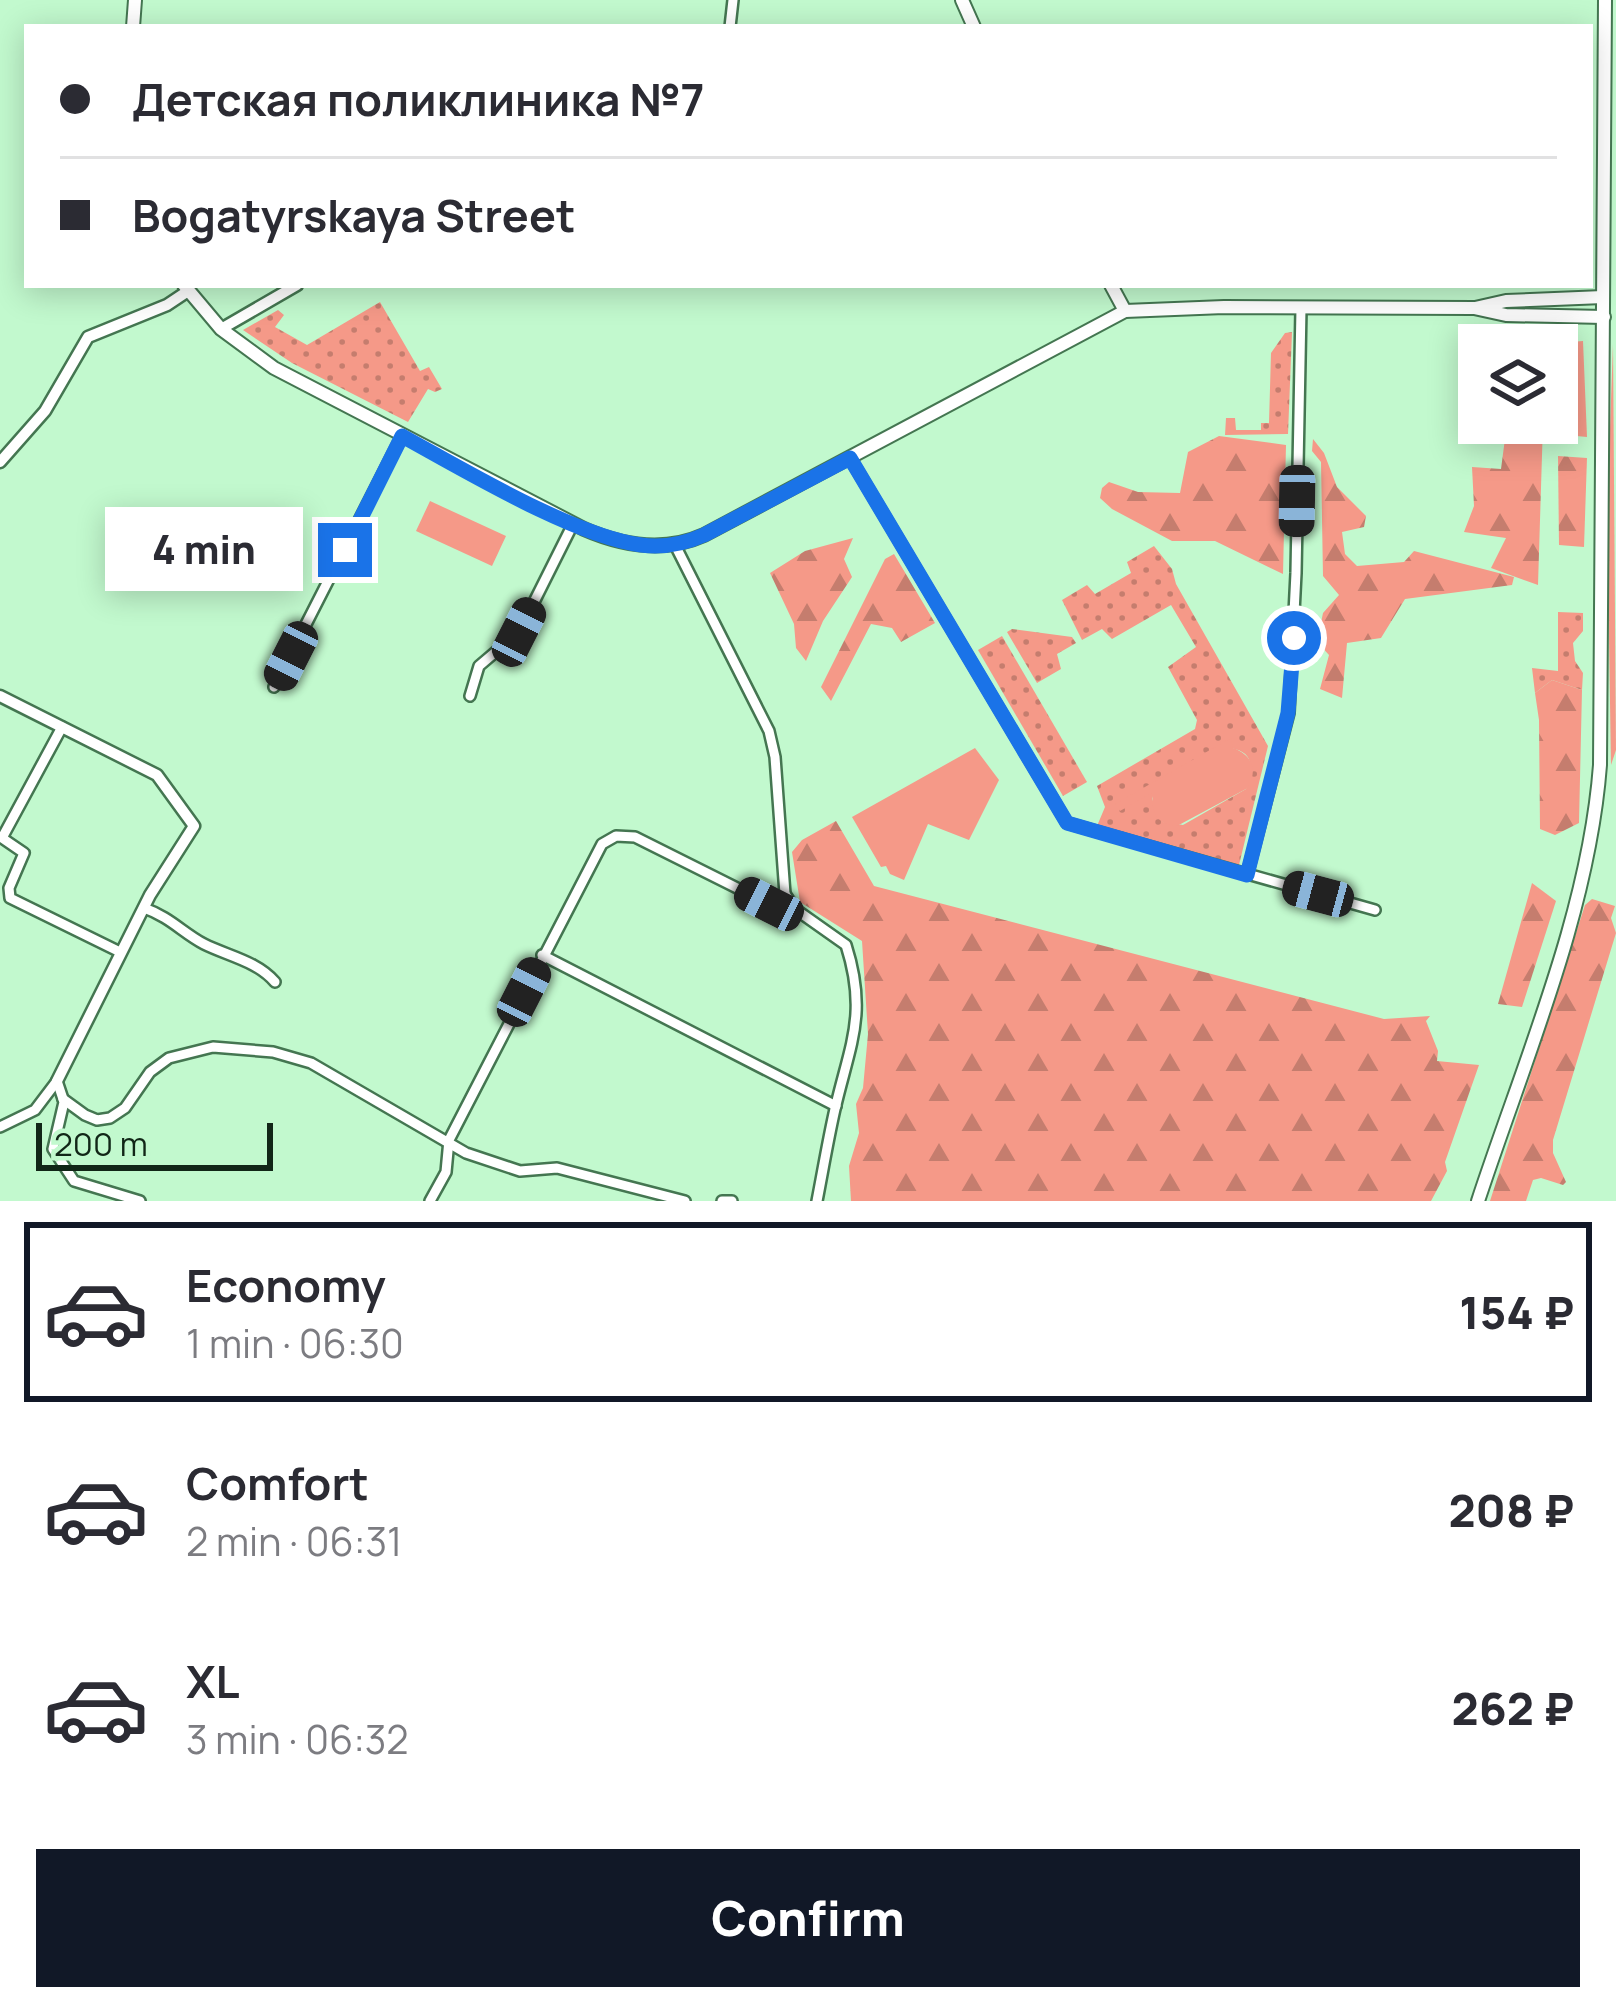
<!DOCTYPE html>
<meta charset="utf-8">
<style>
:root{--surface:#fff;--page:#f2f2f3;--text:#2b2b33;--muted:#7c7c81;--line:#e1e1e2;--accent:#111827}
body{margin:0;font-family:Manrope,sans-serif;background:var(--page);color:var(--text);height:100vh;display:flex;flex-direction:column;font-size:45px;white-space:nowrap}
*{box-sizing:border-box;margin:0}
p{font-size:39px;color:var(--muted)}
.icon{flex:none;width:66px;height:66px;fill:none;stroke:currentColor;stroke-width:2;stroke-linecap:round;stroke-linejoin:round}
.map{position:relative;height:1201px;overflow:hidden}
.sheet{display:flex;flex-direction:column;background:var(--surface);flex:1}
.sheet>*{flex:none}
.guide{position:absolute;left:24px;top:24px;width:1569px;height:264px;border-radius:0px;box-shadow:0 6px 30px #0003;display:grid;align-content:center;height:264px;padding:0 36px;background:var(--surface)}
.controls{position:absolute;left:1458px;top:324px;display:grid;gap:24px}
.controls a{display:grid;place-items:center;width:120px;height:120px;border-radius:0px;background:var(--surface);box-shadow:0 6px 30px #0003;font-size:60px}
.scale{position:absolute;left:36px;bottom:30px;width:237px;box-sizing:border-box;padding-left:12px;border:6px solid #112617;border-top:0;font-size:33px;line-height:42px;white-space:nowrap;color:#112617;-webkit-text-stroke:9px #c2f9ce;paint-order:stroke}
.end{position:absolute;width:54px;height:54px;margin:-27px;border:15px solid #1a73e8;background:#fff;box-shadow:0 0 0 6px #fff}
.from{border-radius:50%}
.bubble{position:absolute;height:84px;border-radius:0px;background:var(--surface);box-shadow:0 6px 30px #0003;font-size:39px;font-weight:800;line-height:84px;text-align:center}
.car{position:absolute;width:36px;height:72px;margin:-36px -18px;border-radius:15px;box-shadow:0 0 9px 3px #0007;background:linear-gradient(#222 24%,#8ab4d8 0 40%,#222 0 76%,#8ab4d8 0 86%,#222 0)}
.guide b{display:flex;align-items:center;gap:42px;height:114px;font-size:45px}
.guide b+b{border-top:3px solid var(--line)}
.guide i{width:30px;height:30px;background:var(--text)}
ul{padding:21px 0 0;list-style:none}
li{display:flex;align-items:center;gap:36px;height:180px;margin:0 24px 18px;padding:0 12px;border:6px solid transparent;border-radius:0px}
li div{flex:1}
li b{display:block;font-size:45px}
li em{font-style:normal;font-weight:800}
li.active{border-color:var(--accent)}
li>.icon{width:108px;height:108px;stroke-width:1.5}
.primary-button{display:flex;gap:24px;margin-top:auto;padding:24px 36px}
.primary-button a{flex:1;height:138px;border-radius:0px;background:var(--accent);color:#fff;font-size:48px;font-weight:800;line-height:138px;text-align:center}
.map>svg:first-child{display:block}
.grass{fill:url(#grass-dots);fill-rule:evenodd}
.forest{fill:url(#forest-firs)}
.green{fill:#f59988}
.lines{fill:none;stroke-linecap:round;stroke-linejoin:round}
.minor-casing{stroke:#447651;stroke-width:14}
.tertiary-casing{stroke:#447651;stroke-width:15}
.secondary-casing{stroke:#447651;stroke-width:16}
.minor{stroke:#fff;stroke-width:9}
.tertiary{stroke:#fff;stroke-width:10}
.secondary{stroke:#fff;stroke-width:12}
.route{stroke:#1a73e8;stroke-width:15}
</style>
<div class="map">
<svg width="1616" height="1201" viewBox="0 0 1616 1201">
<defs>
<pattern id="grass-dots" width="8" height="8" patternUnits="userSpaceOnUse" patternTransform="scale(3)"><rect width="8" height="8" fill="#f59988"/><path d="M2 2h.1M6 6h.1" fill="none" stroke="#c57d6e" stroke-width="1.8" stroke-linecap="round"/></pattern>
<pattern id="forest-firs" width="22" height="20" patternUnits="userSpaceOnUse" patternTransform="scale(3)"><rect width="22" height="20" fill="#f59988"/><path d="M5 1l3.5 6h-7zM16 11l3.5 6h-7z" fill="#c57d6e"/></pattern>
</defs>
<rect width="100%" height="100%" fill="#c2f9ce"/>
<!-- grass -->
<g class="grass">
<path d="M 380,302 L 420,371 L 429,367 L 442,389 L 435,392 L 428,389 L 408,422 L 292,363 L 243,330 L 278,310 L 284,315 L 275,327 L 307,345 Z"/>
<path d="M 1292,332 L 1288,434 L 1225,435 L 1226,418 L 1235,418 L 1236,430 L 1261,430 L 1261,423 L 1269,423 L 1271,353 L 1285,333 Z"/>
<path d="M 1154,546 L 1172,569 L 1176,584 L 1268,746 L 1239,865 L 1097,826 L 1105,807 L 1097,786 L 1195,729 L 1197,720 L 1168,667 L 1196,647 L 1171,605 L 1112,639 L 1102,629 L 1082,640 L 1062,600 L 1087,585 L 1095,594 L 1131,573 L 1127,562 ZM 1231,748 C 1256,753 1252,769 1246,789 L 1183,825 L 1163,822 L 1152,799 L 1155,791 Z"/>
<path d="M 1558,612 L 1583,613 L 1583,631 L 1573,643 L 1575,661 L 1583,673 L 1582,690 L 1552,680 L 1535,693 L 1532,668 L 1558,671 Z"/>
<path d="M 1012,629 L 1072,637 L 1076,643 L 1057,654 L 1061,669 L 1037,683 L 1007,632 Z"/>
<path d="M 1002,636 L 1087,782 L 1063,796 L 978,650 Z"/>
</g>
<!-- forest -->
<g class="forest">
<path d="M 1583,341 L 1587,437 L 1566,435 L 1570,342 Z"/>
<path d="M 1613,344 L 1616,750 L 1611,765 L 1607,512 Z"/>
<path d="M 1479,419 L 1479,423 L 1543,423 L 1538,585 L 1491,568 L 1506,538 L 1464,532 L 1474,506 L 1472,467 L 1501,469 L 1506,431 L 1476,424 Z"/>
<path d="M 1219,436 L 1286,445 L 1283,574 L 1215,541 L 1172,541 L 1112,509 L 1100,498 L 1102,488 L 1109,482 L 1138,492 L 1180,493 L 1188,452 Z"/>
<path d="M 1313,439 L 1324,453 L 1337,487 L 1366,516 L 1364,527 L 1342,532 L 1345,554 L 1357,566 L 1404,562 L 1414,551 L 1514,577 L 1512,585 L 1405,599 L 1381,638 L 1347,643 L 1342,698 L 1320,689 L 1329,655 L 1317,642 L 1323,613 L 1339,595 L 1323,576 L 1321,462 L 1312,451 Z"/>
<path d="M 1558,456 L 1587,458 L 1584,547 L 1559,545 Z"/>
<path d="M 853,538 L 844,559 L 852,577 L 823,621 L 806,661 L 796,648 L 794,624 L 770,573 L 805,551 Z"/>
<path d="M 894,554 L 935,623 L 901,642 L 892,628 L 871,624 L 831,701 L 821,687 L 885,559 Z"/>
<path d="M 1552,680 L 1582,690 L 1579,823 L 1555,835 L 1540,829 L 1539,720 L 1535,693 Z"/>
<path d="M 836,821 L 874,886 L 1384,1019 L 1430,1016 L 1426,1021 L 1438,1051 L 1437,1061 L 1479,1065 L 1445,1162 L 1447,1171 L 1431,1201 L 851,1201 L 849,1166 L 859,1133 L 856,1104 L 863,1088 L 868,1034 L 862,941 L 800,902 L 792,852 L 802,840 Z"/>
<path d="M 1532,883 L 1556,901 L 1522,1007 L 1498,1004 Z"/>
<path d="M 1592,899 L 1615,906 L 1611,918 L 1616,933 L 1553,1140 L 1553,1153 L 1566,1182 L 1563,1185 L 1541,1178 L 1533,1180 L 1526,1201 L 1490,1201 L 1585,905 Z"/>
</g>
<!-- green -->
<g class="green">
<path d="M 430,501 L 506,536 L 492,566 L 416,531 Z"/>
<path d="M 1231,738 L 1233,748 C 1253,755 1259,772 1246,789 L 1177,826 C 1157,825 1150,811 1153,792 L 1120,811 L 1115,804 Z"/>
<path d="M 975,748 L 999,780 L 969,840 L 928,824 L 904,880 L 890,874 L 886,866 L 881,867 L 852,817 Z"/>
</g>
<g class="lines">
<!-- minor casing -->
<g class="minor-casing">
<g id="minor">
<path d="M 730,27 L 733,0"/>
<path d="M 850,458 L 1067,823 L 1375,910"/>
<path d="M 274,687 L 402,436"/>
<path d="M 470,696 L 479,666 L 519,632 L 573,524"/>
<path d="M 62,727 L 2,838 L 24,853 L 9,888 L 10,898 L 120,952"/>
<path d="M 1247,875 L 1289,713 L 1296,573 L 1301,308"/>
<path d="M 785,894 L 795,909 L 846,945 C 868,1014 850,1044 835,1109 C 828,1140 823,1170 817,1201"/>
<path d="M 144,908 C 170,917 183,933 204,944 C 228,956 257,961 275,982"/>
<path d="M 542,955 L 836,1106"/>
<path d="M 57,1081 L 64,1102 L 53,1149 L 74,1181 L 140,1201"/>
<path d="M 63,1099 L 85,1115 L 97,1120 L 110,1118 L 125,1108 L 150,1072 L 169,1058 L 213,1047 L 273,1052 L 311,1063 L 466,1153 L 520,1171 L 557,1168 L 685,1201"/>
<path d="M 0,1127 L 35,1110 L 57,1081"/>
<path d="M 430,1201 L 446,1172 L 449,1140 L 602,844 L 616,836 L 635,837 L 769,904 L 779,902 L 785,894 L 775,757 L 769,731 L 675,545"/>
<path d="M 722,1201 L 732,1201"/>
</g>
</g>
<!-- tertiary casing -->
<g class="tertiary-casing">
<g id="tertiary">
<path d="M 221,329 L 297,285"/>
<path d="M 0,462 L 45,411 L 88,337 L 167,305 L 188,291"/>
<path d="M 0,696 L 157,775 L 194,826 L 150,895 L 57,1081"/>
</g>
</g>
<!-- secondary casing -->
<g class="secondary-casing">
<g id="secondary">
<path d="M 962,0 L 974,27"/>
<path d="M 133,27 L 135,0"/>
<path d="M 184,285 L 221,329 L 274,368 L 584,529 C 623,546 664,553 704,535 L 1125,311 L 1224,307 L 1474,308 L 1506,315 L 1604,317"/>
<path d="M 1111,285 L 1125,311"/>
<path d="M 1475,308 L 1506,301 L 1603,297"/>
<path d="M 1478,1201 C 1524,1061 1589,912 1600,765 L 1605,0"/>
</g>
</g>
<!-- minor -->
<use href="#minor" class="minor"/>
<!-- tertiary -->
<use href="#tertiary" class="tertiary"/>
<!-- secondary -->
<use href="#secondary" class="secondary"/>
</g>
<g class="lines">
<!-- route -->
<path class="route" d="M 345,550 L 402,436 C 464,470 574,536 641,545 C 663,548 684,544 704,535 L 850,458 L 1067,823 L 1247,875 L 1288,713 L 1294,638"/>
</g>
</svg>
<div class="controls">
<a><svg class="icon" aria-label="layers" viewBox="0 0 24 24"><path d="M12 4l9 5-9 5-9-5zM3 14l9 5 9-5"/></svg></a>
</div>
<div class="scale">200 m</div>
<i class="end from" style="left:1294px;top:638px"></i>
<i class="end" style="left:345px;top:550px"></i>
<div class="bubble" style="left:105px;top:507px;width:198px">4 min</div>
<i class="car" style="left:1297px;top:501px;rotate:181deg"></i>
<i class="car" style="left:519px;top:632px;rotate:27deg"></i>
<i class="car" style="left:291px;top:656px;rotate:207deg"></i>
<i class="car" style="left:1318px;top:894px;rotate:285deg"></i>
<i class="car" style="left:769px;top:904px;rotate:297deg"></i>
<i class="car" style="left:524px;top:992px;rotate:27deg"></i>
<div class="guide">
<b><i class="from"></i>Детская поликлиника №7</b>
<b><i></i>Bogatyrskaya Street</b>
</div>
</div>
<section class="sheet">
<ul>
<li class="active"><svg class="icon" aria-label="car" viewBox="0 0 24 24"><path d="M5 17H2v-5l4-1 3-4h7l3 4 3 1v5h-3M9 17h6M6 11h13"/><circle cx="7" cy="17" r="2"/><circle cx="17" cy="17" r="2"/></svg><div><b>Economy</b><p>1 min · 06:30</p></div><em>154 ₽</em></li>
<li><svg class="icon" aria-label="car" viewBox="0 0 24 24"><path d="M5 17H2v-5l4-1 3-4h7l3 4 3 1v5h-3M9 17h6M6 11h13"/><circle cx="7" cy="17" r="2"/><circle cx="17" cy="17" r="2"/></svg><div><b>Comfort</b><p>2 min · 06:31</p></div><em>208 ₽</em></li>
<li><svg class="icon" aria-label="car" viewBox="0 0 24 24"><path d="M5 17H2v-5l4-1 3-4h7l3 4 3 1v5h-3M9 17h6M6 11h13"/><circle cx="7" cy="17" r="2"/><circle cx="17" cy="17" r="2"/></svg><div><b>XL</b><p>3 min · 06:32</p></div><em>262 ₽</em></li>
</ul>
<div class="primary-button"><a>Confirm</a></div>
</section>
